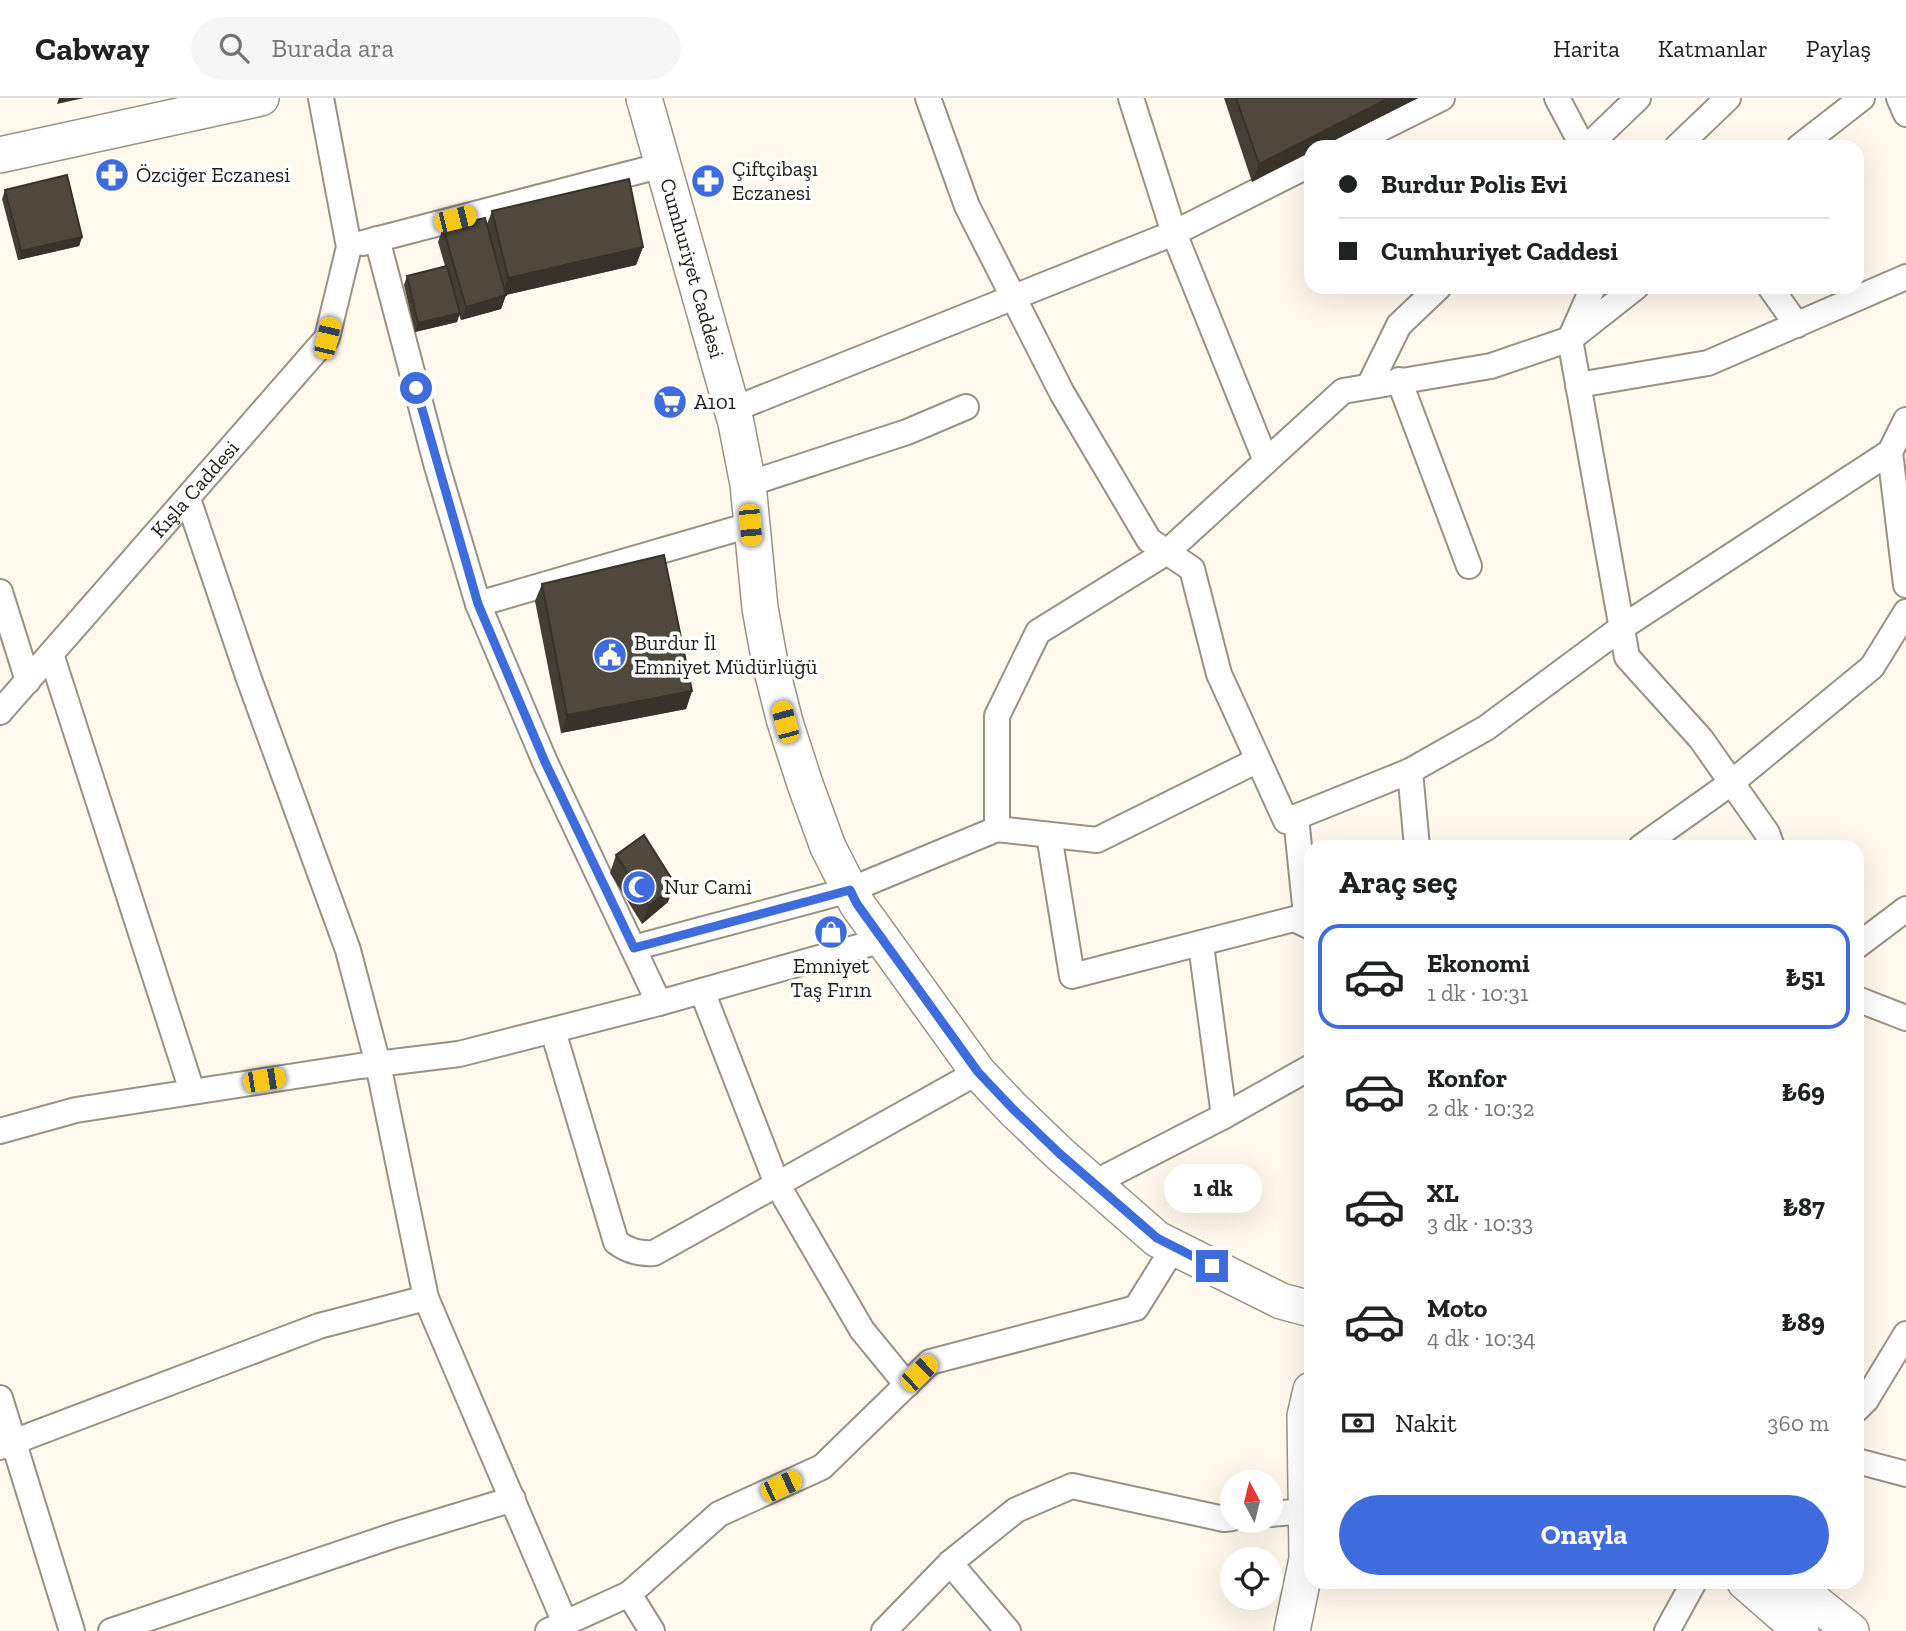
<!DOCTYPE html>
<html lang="tr">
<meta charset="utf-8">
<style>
:root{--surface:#fff;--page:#f6f6f6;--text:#202124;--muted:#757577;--line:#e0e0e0;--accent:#3f6cdd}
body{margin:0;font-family:"Zilla Slab",serif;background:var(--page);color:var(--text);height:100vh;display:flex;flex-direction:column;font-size:26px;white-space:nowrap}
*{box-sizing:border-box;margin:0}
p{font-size:23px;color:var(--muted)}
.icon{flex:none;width:38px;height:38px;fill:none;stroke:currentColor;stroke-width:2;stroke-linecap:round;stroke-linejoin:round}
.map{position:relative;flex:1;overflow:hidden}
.panel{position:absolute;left:1304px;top:742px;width:560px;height:749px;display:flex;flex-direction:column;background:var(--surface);border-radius:21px;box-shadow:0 7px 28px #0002}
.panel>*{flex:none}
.top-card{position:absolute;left:1304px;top:42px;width:560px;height:154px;border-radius:21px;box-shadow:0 7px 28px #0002;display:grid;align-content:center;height:154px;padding:0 35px;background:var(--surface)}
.needle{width:46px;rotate:353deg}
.tools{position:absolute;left:1220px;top:1372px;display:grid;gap:14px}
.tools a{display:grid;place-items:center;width:63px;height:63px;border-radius:50%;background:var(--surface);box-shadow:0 7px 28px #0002;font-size:35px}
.end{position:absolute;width:32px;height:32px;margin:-16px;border:9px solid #3f6cdd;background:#fff;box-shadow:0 0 0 4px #fff}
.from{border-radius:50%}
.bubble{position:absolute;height:49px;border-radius:24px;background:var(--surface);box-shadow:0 7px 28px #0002;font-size:23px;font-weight:700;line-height:49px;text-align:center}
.car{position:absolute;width:21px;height:42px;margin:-21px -10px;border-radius:9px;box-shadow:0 0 5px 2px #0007;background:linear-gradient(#f5c518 24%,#345 0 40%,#f5c518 0 76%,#345 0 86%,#f5c518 0)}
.top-card b{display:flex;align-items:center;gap:24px;height:66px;font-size:26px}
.top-card b+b{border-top:2px solid var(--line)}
.top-card i{width:18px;height:18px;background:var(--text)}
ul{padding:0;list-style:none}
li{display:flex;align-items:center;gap:21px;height:105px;margin:0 14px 10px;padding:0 21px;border:4px solid transparent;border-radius:21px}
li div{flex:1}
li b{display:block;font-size:26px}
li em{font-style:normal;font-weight:700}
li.selected{border-color:var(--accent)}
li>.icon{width:63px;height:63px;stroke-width:1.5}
h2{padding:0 35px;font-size:32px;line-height:84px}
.pay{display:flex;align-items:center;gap:18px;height:77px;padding:0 35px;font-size:26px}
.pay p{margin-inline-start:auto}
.action{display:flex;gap:14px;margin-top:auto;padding:14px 35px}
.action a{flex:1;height:80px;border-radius:42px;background:var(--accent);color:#fff;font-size:28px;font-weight:700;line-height:80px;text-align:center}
header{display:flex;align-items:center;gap:42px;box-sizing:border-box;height:98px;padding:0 35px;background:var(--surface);border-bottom:2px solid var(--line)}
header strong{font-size:33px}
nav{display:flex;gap:38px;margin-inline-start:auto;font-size:24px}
.search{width:490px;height:63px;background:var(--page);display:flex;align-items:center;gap:18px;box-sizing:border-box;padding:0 24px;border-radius:38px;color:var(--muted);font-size:26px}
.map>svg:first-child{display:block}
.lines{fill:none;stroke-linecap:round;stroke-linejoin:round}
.street-casing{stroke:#999284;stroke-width:28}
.secondary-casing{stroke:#999284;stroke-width:38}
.street{stroke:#fff;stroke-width:24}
.secondary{stroke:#fff;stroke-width:35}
.wall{fill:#443f34}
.shaded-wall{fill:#37332b}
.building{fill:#4f493d;stroke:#37332b;stroke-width:2}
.route{stroke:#3f6cdd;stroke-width:9}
.labels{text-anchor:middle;stroke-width:7;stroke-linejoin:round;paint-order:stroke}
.poi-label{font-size:21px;fill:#1f1c17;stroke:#fff;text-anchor:start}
.street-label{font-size:21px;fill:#1f1c17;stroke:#fff}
</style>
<header>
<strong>Cabway</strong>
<div class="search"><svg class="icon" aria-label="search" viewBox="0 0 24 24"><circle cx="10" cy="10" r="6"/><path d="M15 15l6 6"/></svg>Burada ara</div>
<nav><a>Harita</a><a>Katmanlar</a><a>Paylaş</a></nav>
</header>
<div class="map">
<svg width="1906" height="1533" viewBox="0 0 1906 1533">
<rect width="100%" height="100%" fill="#fff9ed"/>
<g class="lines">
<!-- street casing -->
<g class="street-casing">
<g id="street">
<path d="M 928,0 L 967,108 L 1062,295 L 1149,442 L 1192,471 L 1219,576 L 1286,723 L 1410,673 L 1486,630 L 1621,530 L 1890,354 L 1906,322"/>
<path d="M 1131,0 L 1174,135 L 1266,363"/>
<path d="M 1557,0 L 1583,49"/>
<path d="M 1899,0 L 1906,16"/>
<path d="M 1344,49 L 1442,0"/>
<path d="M 1587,49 L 1638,0"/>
<path d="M 1677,49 L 1728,0"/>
<path d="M 1799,49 L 1862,0"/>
<path d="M 377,141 L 436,365 L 478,506 L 545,664 L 659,905"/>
<path d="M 363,145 L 663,67"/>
<path d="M 1593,189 L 1570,241 L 1627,559 L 1701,641 L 1767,735 L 1772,749"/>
<path d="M 1770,189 L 1797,227"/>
<path d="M 1399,282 L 1469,468"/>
<path d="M 1578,287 L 1708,265 L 1906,179"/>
<path d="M 1369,288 L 1399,227 L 1439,189"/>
<path d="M 732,312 L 1174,135 L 1311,66"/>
<path d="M 1890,354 L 1906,487"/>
<path d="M 748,386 L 907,334 L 966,309"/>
<path d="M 188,401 L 249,581 L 348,852 L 378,966 L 426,1200 L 565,1525"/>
<path d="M 0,494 L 28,583"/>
<path d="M 478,506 L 750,427"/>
<path d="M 51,556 L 192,993"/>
<path id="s1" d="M 0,614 L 327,240 L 349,149 L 321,0"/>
<path d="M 1410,673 L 1417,749"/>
<path d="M 1296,719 L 1307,827"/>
<path d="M 997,731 L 997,618 L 1038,534 L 1167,454 L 1343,293 L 1491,268 L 1570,241 L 1636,189"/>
<path d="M 1049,737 L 1072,878 L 1294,821 L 1311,829"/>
<path d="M 1641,749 L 1731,685 L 1872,569 L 1906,514"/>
<path d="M 1201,847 L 1224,1018"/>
<path d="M 1857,848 L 1906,811"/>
<path d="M 633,850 L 850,792 L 997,731 L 1097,742 L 1258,662"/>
<path d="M 702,893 L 777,1086 L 862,1232 L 907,1287"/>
<path d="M 1857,901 L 1906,920"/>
<path d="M 553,933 L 616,1144 C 628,1153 639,1156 654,1155 L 978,974"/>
<path d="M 0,1033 L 76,1012 L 360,968 L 459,956 L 659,905 L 883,842"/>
<path d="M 1094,1085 L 1224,1018 L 1311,969"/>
<path d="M 0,1300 L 72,1533"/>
<path d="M 1857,1311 L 1866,1302 L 1906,1236"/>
<path d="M 0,1349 L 319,1228 L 426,1200"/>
<path d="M 1857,1363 L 1906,1376"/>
<path d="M 1270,1416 L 1306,1413"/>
<path d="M 950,1465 L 1008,1533"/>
<path d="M 629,1496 L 719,1416 L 822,1369 L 930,1264 L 1136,1210 L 1174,1149"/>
<path d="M 111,1533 L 395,1437 L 513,1401"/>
<path d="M 548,1533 L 629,1496 L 652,1533"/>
<path d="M 884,1533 L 950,1465 L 1016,1412 L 1072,1388 L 1224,1421 L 1232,1420"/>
<path d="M 1667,1533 L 1694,1484"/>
</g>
</g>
<!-- secondary casing -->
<g class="secondary-casing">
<g id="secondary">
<path id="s2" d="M 644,0 L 736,325 L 748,386 L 760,510 L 770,565 L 785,624 L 805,686 L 828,749 L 857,806 L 978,974 L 1013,1011 L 1060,1056 L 1157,1141 L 1281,1203 L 1311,1211"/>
<path d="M 0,57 L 261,0"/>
<path d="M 1745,1484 L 1801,1533"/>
<path d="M 1790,1484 L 1851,1533"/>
<path d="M 1292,1533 L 1307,1461 L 1305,1318 L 1311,1292"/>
</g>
</g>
<!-- street -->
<use href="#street" class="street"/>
<!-- secondary -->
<use href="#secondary" class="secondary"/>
</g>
<!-- wall -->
<g class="wall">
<path d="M 1224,0 L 1418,0 L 1321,49 L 1311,49 L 1252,84 Z"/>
<path d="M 5,92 L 82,139 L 79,148 L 18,162 L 2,101 Z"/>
<path d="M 492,113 L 643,149 L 636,167 L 506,197 L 501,211 L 461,222 L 459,217 L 457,224 L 415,234 L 404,187 L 407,178 L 445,168 L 438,144 L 443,130 L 487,126 Z"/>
<path d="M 542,486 L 692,593 L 686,611 L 561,635 L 535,503 Z"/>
<path d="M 616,757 L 668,804 L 642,826 L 610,775 Z"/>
</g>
<!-- shaded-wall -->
<g class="shaded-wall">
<path d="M 59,0 L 84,0 L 57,6 Z"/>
<path d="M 1389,0 L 1418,0 L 1321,49 L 1311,49 L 1311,54 L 1252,84 L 1259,66 Z"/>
<path d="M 82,139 L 79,148 L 18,162 L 21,153 Z"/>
<path d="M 643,149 L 636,167 L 501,198 L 508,180 Z"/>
<path d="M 506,197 L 501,211 L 461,222 L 466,209 Z"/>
<path d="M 460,215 L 457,224 L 415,234 L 418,225 Z"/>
<path d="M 692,593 L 686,611 L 561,635 L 567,617 Z"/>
<path d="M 675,786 L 668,804 L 642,826 L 649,808 Z"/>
</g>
<!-- building -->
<g class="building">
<path d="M 1236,0 L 1389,0 L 1259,66 Z"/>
<path d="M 67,77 L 82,139 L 21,153 L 5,92 Z"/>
<path d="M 629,81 L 643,149 L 508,180 L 492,113 Z"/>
<path d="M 485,120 L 506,197 L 466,209 L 443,130 Z"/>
<path d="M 447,168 L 460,215 L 418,225 L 407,178 Z"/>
<path d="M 664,457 L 692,593 L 567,617 L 542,486 Z"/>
<path d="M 644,737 L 675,786 L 649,808 L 616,757 Z"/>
</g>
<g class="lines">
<!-- route -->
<path class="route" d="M 416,290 L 478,506 L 545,664 L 634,850 L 850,792 L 857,806 L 978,974 L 1013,1011 L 1060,1056 L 1157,1140 L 1212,1168"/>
</g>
<!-- icons -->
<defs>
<g id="pharmacy-disc" transform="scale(1.75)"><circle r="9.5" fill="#3f6cdd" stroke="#fff"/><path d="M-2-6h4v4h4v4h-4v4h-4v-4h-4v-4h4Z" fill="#fff"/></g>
<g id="supermarket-disc" transform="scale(1.75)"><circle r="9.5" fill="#3f6cdd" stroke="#fff"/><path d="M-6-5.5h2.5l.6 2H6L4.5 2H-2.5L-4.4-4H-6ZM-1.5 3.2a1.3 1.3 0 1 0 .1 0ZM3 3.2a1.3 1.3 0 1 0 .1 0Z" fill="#fff"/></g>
<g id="civic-disc" transform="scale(1.75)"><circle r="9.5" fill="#3f6cdd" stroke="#fff"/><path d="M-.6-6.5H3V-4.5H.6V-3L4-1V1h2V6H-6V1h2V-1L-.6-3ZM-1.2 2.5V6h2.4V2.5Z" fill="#fff"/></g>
<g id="mosque-disc" transform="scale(1.75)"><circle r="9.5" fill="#3f6cdd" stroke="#fff"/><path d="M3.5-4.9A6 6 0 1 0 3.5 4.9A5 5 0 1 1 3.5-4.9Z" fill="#fff"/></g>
<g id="shop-disc" transform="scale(1.75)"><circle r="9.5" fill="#3f6cdd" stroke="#fff"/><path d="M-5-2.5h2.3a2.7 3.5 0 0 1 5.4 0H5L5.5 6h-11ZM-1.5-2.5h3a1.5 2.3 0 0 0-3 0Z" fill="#fff"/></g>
</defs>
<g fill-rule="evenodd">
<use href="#pharmacy-disc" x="112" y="77"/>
<use href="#pharmacy-disc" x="708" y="83"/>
<use href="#supermarket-disc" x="670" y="304"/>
<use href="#civic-disc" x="610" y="557"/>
<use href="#mosque-disc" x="639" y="789"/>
<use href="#shop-disc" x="831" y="834"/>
</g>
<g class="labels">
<!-- poi labels -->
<g class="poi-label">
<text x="732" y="78">Çiftçibaşı<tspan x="732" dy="24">Eczanesi</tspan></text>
<text x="136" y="84">Özciğer Eczanesi</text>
<text x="694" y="311">A101</text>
<text x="634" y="552">Burdur İl<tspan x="634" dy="24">Emniyet Müdürlüğü</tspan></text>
<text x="664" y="796">Nur Cami</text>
<text x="831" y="875" text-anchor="middle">Emniyet<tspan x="831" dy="24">Taş Fırın</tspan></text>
</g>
<!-- street labels -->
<g class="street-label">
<text dy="7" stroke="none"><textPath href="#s2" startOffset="177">Cumhuriyet Caddesi</textPath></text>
<text dy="7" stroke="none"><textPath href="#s1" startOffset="296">Kışla Caddesi</textPath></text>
</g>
</g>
</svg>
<div class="tools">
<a><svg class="needle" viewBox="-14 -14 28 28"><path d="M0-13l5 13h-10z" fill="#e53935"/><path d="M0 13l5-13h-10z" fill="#757577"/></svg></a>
<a><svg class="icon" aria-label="locate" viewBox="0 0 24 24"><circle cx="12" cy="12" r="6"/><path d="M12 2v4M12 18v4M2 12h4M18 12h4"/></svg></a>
</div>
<i class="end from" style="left:416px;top:290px"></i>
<i class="end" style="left:1212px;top:1168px"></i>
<div class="bubble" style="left:1164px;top:1066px;width:98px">1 dk</div>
<i class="car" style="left:455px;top:121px;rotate:76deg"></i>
<i class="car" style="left:327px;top:240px;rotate:13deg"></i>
<i class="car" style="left:750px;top:427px;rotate:175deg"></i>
<i class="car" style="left:785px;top:624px;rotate:345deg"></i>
<i class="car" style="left:264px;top:982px;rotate:81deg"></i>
<i class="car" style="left:919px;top:1275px;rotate:46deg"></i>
<i class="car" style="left:781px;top:1388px;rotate:65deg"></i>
<div class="top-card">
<b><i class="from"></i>Burdur Polis Evi</b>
<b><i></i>Cumhuriyet Caddesi</b>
</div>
<section class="panel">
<h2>Araç seç</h2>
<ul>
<li class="selected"><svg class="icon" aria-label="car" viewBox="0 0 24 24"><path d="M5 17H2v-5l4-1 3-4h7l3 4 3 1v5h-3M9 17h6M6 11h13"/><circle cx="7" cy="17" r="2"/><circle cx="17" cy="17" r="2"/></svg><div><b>Ekonomi</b><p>1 dk · 10:31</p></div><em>₺51</em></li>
<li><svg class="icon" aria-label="car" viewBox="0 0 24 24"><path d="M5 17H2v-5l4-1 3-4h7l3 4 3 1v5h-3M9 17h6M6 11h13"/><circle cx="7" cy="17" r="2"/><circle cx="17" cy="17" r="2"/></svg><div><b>Konfor</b><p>2 dk · 10:32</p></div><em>₺69</em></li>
<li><svg class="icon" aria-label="car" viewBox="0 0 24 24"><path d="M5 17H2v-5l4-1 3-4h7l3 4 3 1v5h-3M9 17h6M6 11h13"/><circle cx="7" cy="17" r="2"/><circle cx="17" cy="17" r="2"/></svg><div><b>XL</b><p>3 dk · 10:33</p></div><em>₺87</em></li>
<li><svg class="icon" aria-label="car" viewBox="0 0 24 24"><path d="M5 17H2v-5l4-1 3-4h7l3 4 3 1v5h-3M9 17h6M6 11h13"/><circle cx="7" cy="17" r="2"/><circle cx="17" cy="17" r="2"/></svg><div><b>Moto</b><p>4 dk · 10:34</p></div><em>₺89</em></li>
</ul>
<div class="pay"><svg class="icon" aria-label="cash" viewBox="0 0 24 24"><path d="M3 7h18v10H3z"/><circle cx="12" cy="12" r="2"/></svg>Nakit<p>360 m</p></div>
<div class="action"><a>Onayla</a></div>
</section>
</div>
